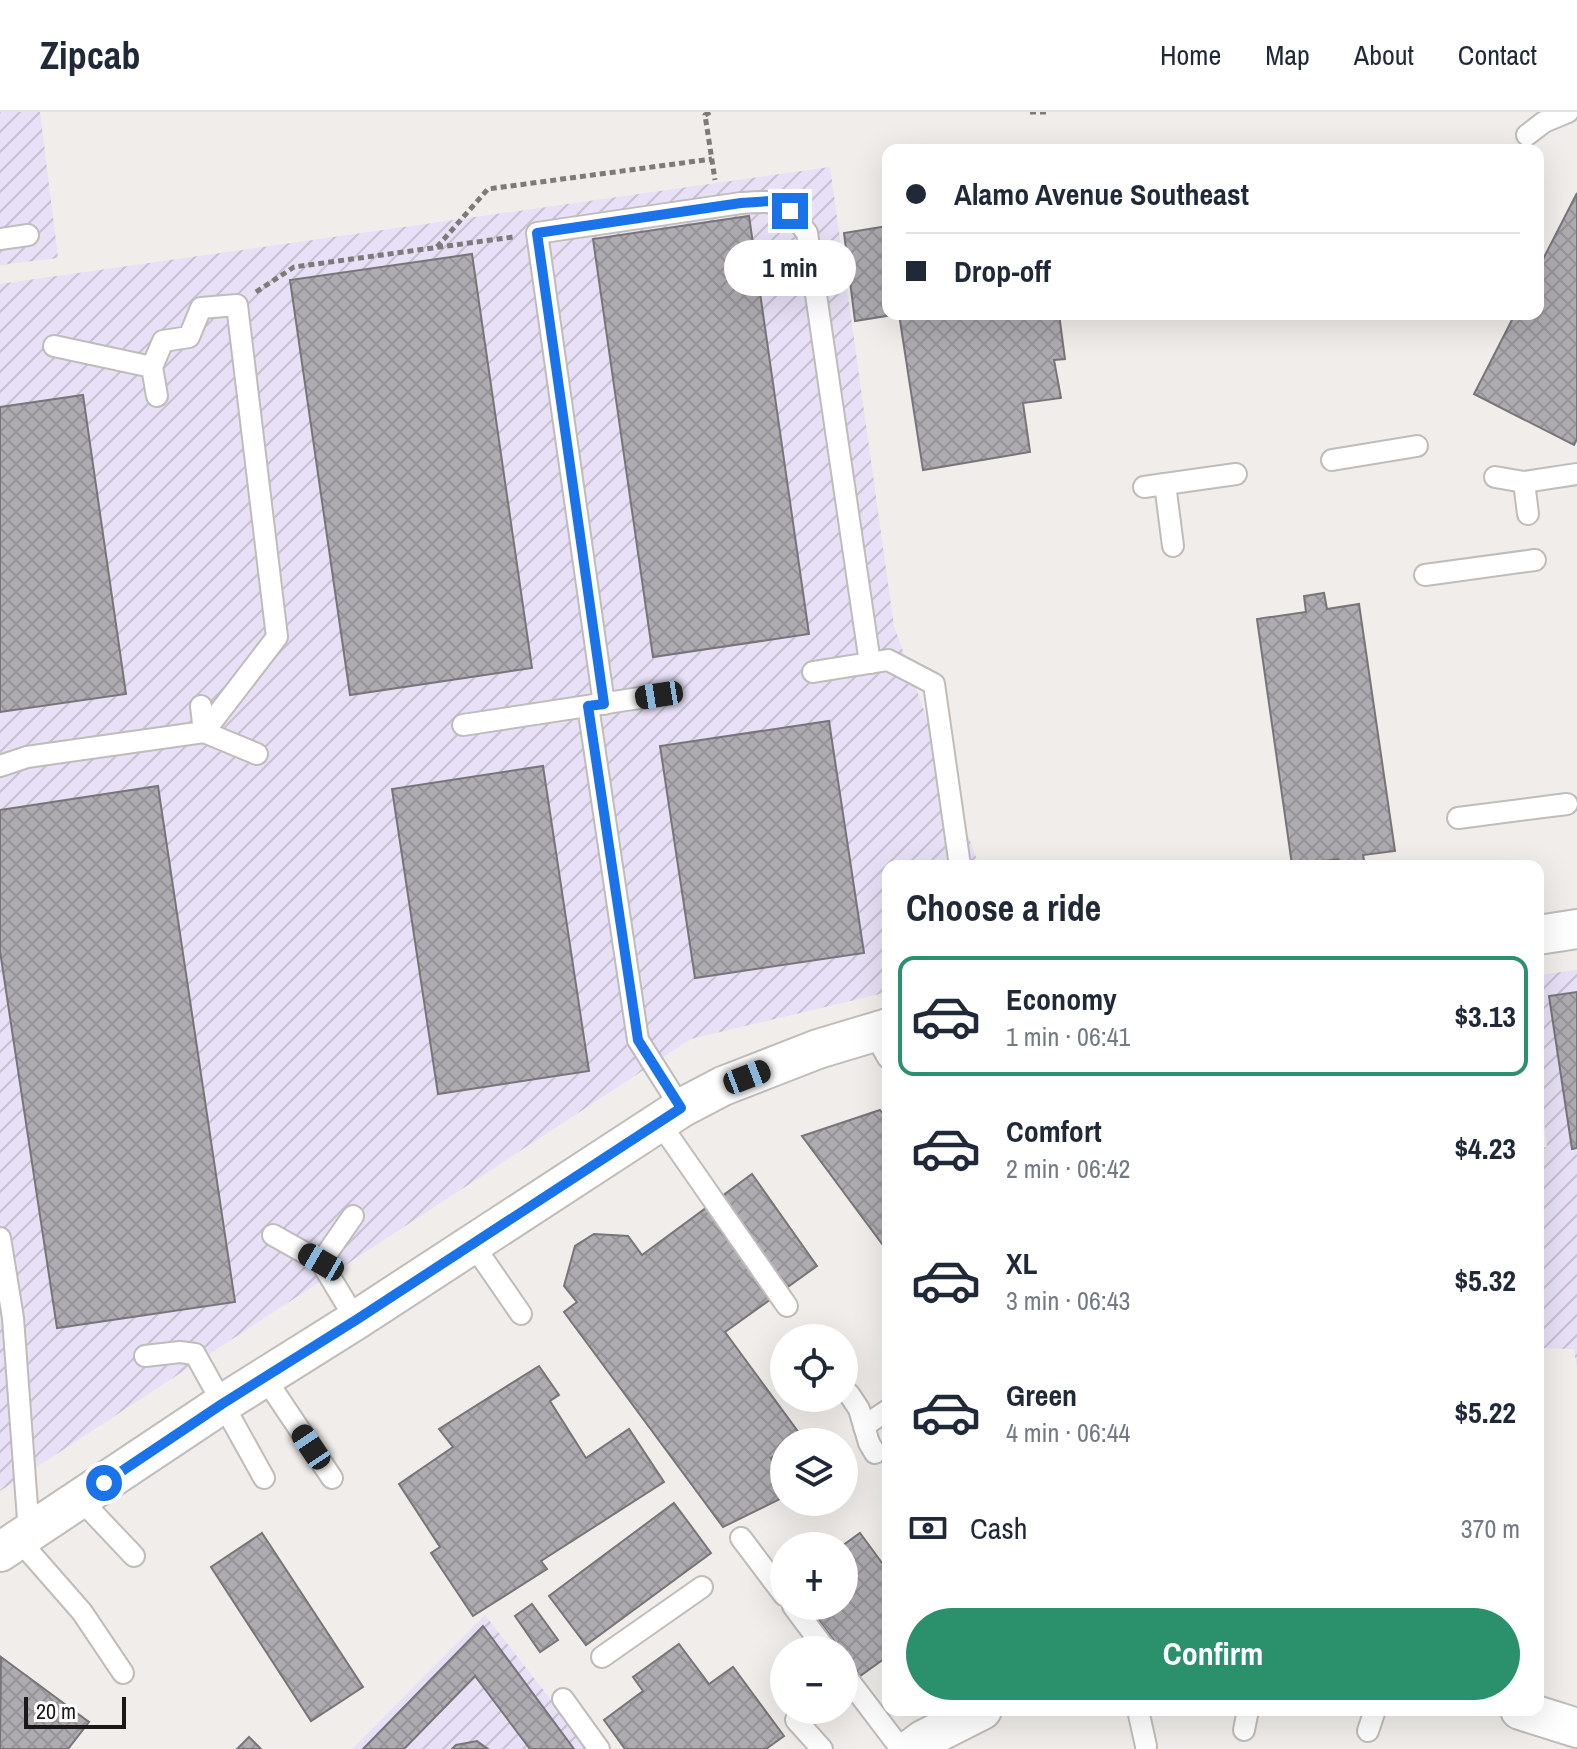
<!DOCTYPE html>
<meta charset="utf-8">
<style>
:root{--surface:#fff;--page:#f6f6f7;--text:#1f2937;--muted:#747a83;--line:#e0e1e3;--accent:#2b906c}
body{margin:0;font-family:"Archivo Narrow",sans-serif;background:var(--page);color:var(--text);height:100vh;display:flex;flex-direction:column;font-size:30px;white-space:nowrap}
*{box-sizing:border-box;margin:0}
p{font-size:26px;color:var(--muted)}
.icon{flex:none;width:44px;height:44px;fill:none;stroke:currentColor;stroke-width:2;stroke-linecap:round;stroke-linejoin:round}
.map{position:relative;flex:1;overflow:hidden}
.sheet{position:absolute;left:882px;top:748px;width:662px;height:856px;display:flex;flex-direction:column;background:var(--surface);border-radius:16px;box-shadow:0 8px 32px #0002}
.sheet>*{flex:none}
.banner{position:absolute;left:882px;top:32px;width:662px;height:176px;border-radius:16px;box-shadow:0 8px 32px #0002;display:grid;align-content:center;height:176px;padding:0 24px;background:var(--surface)}
.fabs{position:absolute;left:770px;top:1212px;display:grid;gap:16px}
.fabs a{display:grid;place-items:center;width:88px;height:88px;border-radius:50%;background:var(--surface);box-shadow:0 8px 32px #0002;font-size:40px}
.scale{position:absolute;left:24px;bottom:20px;width:102px;box-sizing:border-box;padding-left:8px;border:4px solid #1a1918;border-top:0;font-size:22px;line-height:28px;white-space:nowrap;color:#1a1918;-webkit-text-stroke:6px #fff;paint-order:stroke}
.end{position:absolute;width:36px;height:36px;margin:-18px;border:10px solid #1a73e8;background:#fff;box-shadow:0 0 0 4px #fff}
.from{border-radius:50%}
.bubble{position:absolute;height:56px;border-radius:28px;background:var(--surface);box-shadow:0 8px 32px #0002;font-size:26px;font-weight:800;line-height:56px;text-align:center}
.car{position:absolute;width:24px;height:48px;margin:-24px -12px;border-radius:10px;box-shadow:0 0 6px 2px #0007;background:linear-gradient(#222 24%,#8ab4d8 0 40%,#222 0 76%,#8ab4d8 0 86%,#222 0)}
.banner b{display:flex;align-items:center;gap:28px;height:76px;font-size:30px}
.banner b+b{border-top:2px solid var(--line)}
.banner i{width:20px;height:20px;background:var(--text)}
ul{padding:0;list-style:none}
li{display:flex;align-items:center;gap:24px;height:120px;margin:0 16px 12px;padding:0 8px;border:4px solid transparent;border-radius:16px}
li div{flex:1}
li b{display:block;font-size:30px}
li em{font-style:normal;font-weight:800}
li.current{border-color:var(--accent)}
li>.icon{width:72px;height:72px;stroke-width:1.5}
h2{padding:0 24px;font-size:36px;line-height:96px}
.pay{display:flex;align-items:center;gap:20px;height:88px;padding:0 24px;font-size:30px}
.pay p{margin-inline-start:auto}
.button{display:flex;gap:16px;margin-top:auto;padding:16px 24px}
.button a{flex:1;height:92px;border-radius:48px;background:var(--accent);color:#fff;font-size:32px;font-weight:800;line-height:92px;text-align:center}
header{display:flex;align-items:center;gap:48px;box-sizing:border-box;height:112px;padding:0 40px;background:var(--surface);border-bottom:2px solid var(--line)}
header strong{font-size:38px}
nav{display:flex;gap:44px;margin-inline-start:auto;font-size:28px}
.map>svg:first-child{display:block}
.industrial{fill:url(#industrial-furrows)}
.building{fill:url(#building-cross-hatch);stroke:#777578;stroke-width:2}
.lines{fill:none;stroke-linecap:round;stroke-linejoin:round}
.service-casing{stroke:#bfbcb9;stroke-width:24}
.minor-casing{stroke:#bfbcb9;stroke-width:42}
.path{stroke:#7d7b79;stroke-width:5;stroke-dasharray:6 4;stroke-linecap:butt}
.service{stroke:#fff;stroke-width:20}
.minor{stroke:#fff;stroke-width:38}
.route{stroke:#1a73e8;stroke-width:10}
</style>
<header>
<strong>Zipcab</strong>
<nav><a>Home</a><a>Map</a><a>About</a><a>Contact</a></nav>
</header>
<div class="map">
<svg width="1577" height="1637" viewBox="0 0 1577 1637">
<defs>
<pattern id="industrial-furrows" width="10" height="10" patternUnits="userSpaceOnUse" patternTransform="scale(2)"><rect width="10" height="10" fill="#e7e0f6"/><path d="M-1 1l2-2M0 10L10 0M9 11l2-2" fill="none" stroke="#c6c0d2"/></pattern>
<pattern id="building-cross-hatch" width="8" height="8" patternUnits="userSpaceOnUse" patternTransform="scale(2)"><rect width="8" height="8" fill="#aeacb0"/><path d="M0 0l8 8M0 8l8-8" fill="none" stroke="#959397"/></pattern>
</defs>
<rect width="100%" height="100%" fill="#f0edea"/>
<!-- industrial -->
<g class="industrial">
<path d="M 0,0 L 40,0 L 58,146 L 0,153 Z"/>
<path d="M 830,55 L 894,514 L 979,754 L 888,754 L 888,880 L 691,927 L 0,1379 L 0,172 Z"/>
<path d="M 1577,858 L 1577,1256 L 1574,1237 L 1538,1236 L 1538,1036 L 1547,1035 L 1538,964 L 1538,863 Z"/>
<path d="M 485,1503 L 589,1637 L 352,1637 Z"/>
</g>
<!-- building -->
<g class="building">
<path d="M 1577,81 L 1577,327 L 1574,333 L 1474,282 L 1515,202 L 1538,202 L 1538,157 Z"/>
<path d="M 749,104 L 809,522 L 653,545 L 593,127 Z"/>
<path d="M 888,114 L 888,202 L 1059,202 L 1065,247 L 1054,248 L 1061,286 L 1023,291 L 1030,340 L 923,358 L 899,202 L 855,209 L 844,121 Z"/>
<path d="M 472,142 L 532,556 L 350,583 L 290,168 Z"/>
<path d="M 83,283 L 126,582 L 0,600 L 0,295 Z"/>
<path d="M 1324,481 L 1327,497 L 1359,492 L 1395,739 L 1363,743 L 1365,754 L 1339,754 L 1338,747 L 1292,753 L 1257,507 L 1306,500 L 1304,484 Z"/>
<path d="M 829,609 L 864,841 L 695,866 L 660,634 Z"/>
<path d="M 543,654 L 589,959 L 438,982 L 392,677 Z"/>
<path d="M 158,674 L 235,1190 L 57,1216 L 0,839 L 0,698 Z"/>
<path d="M 1577,880 L 1577,1036 L 1572,1037 L 1549,884 Z"/>
<path d="M 880,998 L 888,1008 L 888,1140 L 802,1024 Z"/>
<path d="M 752,1062 L 817,1154 L 725,1220 L 802,1325 L 794,1330 L 784,1330 L 784,1337 L 771,1346 L 784,1364 L 784,1385 L 723,1415 L 564,1200 L 577,1190 L 564,1174 L 575,1134 L 594,1122 L 628,1124 L 642,1143 Z"/>
<path d="M 539,1254 L 559,1283 L 550,1289 L 586,1346 L 629,1317 L 664,1370 L 541,1449 L 547,1457 L 473,1504 L 431,1441 L 440,1435 L 399,1372 L 453,1335 L 439,1317 Z"/>
<path d="M 674,1391 L 711,1441 L 586,1533 L 549,1484 Z"/>
<path d="M 262,1421 L 363,1575 L 311,1609 L 211,1455 Z"/>
<path d="M 860,1421 L 888,1459 L 888,1544 L 860,1564 L 844,1542 L 844,1538 L 841,1538 L 808,1494 L 844,1494 L 844,1434 L 842,1434 Z"/>
<path d="M 532,1492 L 558,1528 L 540,1540 L 515,1504 Z"/>
<path d="M 483,1514 L 574,1637 L 530,1637 L 475,1564 L 404,1637 L 363,1637 Z"/>
<path d="M 679,1532 L 709,1572 L 733,1555 L 784,1624 L 766,1637 L 625,1637 L 604,1608 L 643,1579 L 633,1565 Z"/>
<path d="M 1,1545 L 89,1610 L 68,1637 L 0,1637 Z"/>
<path d="M 249,1625 L 261,1637 L 237,1637 Z"/>
<path d="M 477,1629 L 488,1637 L 452,1637 L 456,1633 Z"/>
</g>
<g class="lines">
<!-- service casing -->
<g class="service-casing">
<g id="service">
<path d="M 1527,23 L 1544,10 L 1568,0"/>
<path d="M 0,127 L 28,123"/>
<path d="M 54,234 L 152,255 L 157,284"/>
<path d="M 1332,348 L 1417,334"/>
<path d="M 1495,365 L 1524,370 L 1577,362"/>
<path d="M 1524,370 L 1528,402"/>
<path d="M 1144,375 L 1165,372"/>
<path d="M 1173,434 L 1165,372 L 1236,362"/>
<path d="M 1425,463 L 1535,448"/>
<path d="M 813,560 L 888,548 L 934,572 L 960,754"/>
<path d="M 604,592 L 537,121 L 741,91 C 780,88 783,89 807,121 L 870,551"/>
<path d="M 201,594 L 204,620 L 257,642"/>
<path d="M 588,594 L 638,928 L 681,996"/>
<path d="M 463,613 L 659,583"/>
<path d="M 0,654 L 27,645 L 204,620 L 277,525 L 237,193 L 201,196 L 189,225 L 163,229 L 152,255"/>
<path d="M 1458,706 L 1567,692"/>
<path d="M 873,919 L 888,946"/>
<path d="M 659,1010 L 787,1194"/>
<path d="M 273,1123 L 321,1150 L 356,1208"/>
<path d="M 0,1126 L 13,1206 L 29,1421"/>
<path d="M 472,1131 L 521,1202"/>
<path d="M 321,1150 L 353,1104"/>
<path d="M 145,1244 L 180,1240 L 195,1242 L 264,1366"/>
<path d="M 265,1266 L 332,1366"/>
<path d="M 849,1282 L 859,1297 L 869,1331 L 875,1341"/>
<path d="M 864,1314 L 888,1298"/>
<path d="M 80,1387 L 134,1444"/>
<path d="M 741,1426 L 784,1483"/>
<path d="M 19,1428 L 82,1500 L 123,1561"/>
<path d="M 793,1494 L 826,1538"/>
<path d="M 602,1545 L 702,1475"/>
<path d="M 844,1562 L 901,1637"/>
<path d="M 563,1587 L 599,1637"/>
<path d="M 1138,1598 L 1146,1634"/>
<path d="M 796,1608 L 822,1637"/>
<path d="M 1244,1618 L 1248,1598"/>
<path d="M 1368,1619 L 1375,1598"/>
</g>
</g>
<!-- minor casing -->
<g class="minor-casing">
<g id="minor">
<path d="M 1538,823 L 1577,817"/>
<path d="M 0,1440 L 222,1292 L 356,1208 L 681,996 L 723,974 L 818,937 L 888,916"/>
<path d="M 1520,1598 L 1577,1616"/>
<path d="M 911,1637 L 923,1628 L 982,1598"/>
</g>
</g>
<!-- path -->
<g class="path">
<path d="M 710,0 L 705,3 L 715,68"/>
<path d="M 1030,0 L 1049,0"/>
<path d="M 437,135 L 488,77 L 712,47"/>
<path d="M 256,180 L 294,155 L 513,125"/>
</g>
<!-- service -->
<use href="#service" class="service"/>
<!-- minor -->
<use href="#minor" class="minor"/>
</g>
<g class="lines">
<!-- route -->
<path class="route" d="M 104,1371 L 222,1292 L 356,1208 L 681,996 L 638,928 L 588,594 L 604,592 L 537,121 L 741,91 L 770,89 L 790,99"/>
</g>
</svg>
<div class="fabs">
<a><svg class="icon" aria-label="locate" viewBox="0 0 24 24"><circle cx="12" cy="12" r="6"/><path d="M12 2v4M12 18v4M2 12h4M18 12h4"/></svg></a>
<a><svg class="icon" aria-label="layers" viewBox="0 0 24 24"><path d="M12 4l9 5-9 5-9-5zM3 14l9 5 9-5"/></svg></a>
<a>+</a>
<a>−</a>
</div>
<div class="scale">20 m</div>
<i class="end from" style="left:104px;top:1371px"></i>
<i class="end" style="left:790px;top:99px"></i>
<div class="bubble" style="left:724px;top:128px;width:132px">1 min</div>
<i class="car" style="left:659px;top:583px;rotate:261deg"></i>
<i class="car" style="left:747px;top:965px;rotate:69deg"></i>
<i class="car" style="left:321px;top:1150px;rotate:300deg"></i>
<i class="car" style="left:311px;top:1335px;rotate:326deg"></i>
<div class="banner">
<b><i class="from"></i>Alamo Avenue Southeast</b>
<b><i></i>Drop-off</b>
</div>
<section class="sheet">
<h2>Choose a ride</h2>
<ul>
<li class="current"><svg class="icon" aria-label="car" viewBox="0 0 24 24"><path d="M5 17H2v-5l4-1 3-4h7l3 4 3 1v5h-3M9 17h6M6 11h13"/><circle cx="7" cy="17" r="2"/><circle cx="17" cy="17" r="2"/></svg><div><b>Economy</b><p>1 min · 06:41</p></div><em>$3.13</em></li>
<li><svg class="icon" aria-label="car" viewBox="0 0 24 24"><path d="M5 17H2v-5l4-1 3-4h7l3 4 3 1v5h-3M9 17h6M6 11h13"/><circle cx="7" cy="17" r="2"/><circle cx="17" cy="17" r="2"/></svg><div><b>Comfort</b><p>2 min · 06:42</p></div><em>$4.23</em></li>
<li><svg class="icon" aria-label="car" viewBox="0 0 24 24"><path d="M5 17H2v-5l4-1 3-4h7l3 4 3 1v5h-3M9 17h6M6 11h13"/><circle cx="7" cy="17" r="2"/><circle cx="17" cy="17" r="2"/></svg><div><b>XL</b><p>3 min · 06:43</p></div><em>$5.32</em></li>
<li><svg class="icon" aria-label="car" viewBox="0 0 24 24"><path d="M5 17H2v-5l4-1 3-4h7l3 4 3 1v5h-3M9 17h6M6 11h13"/><circle cx="7" cy="17" r="2"/><circle cx="17" cy="17" r="2"/></svg><div><b>Green</b><p>4 min · 06:44</p></div><em>$5.22</em></li>
</ul>
<div class="pay"><svg class="icon" aria-label="cash" viewBox="0 0 24 24"><path d="M3 7h18v10H3z"/><circle cx="12" cy="12" r="2"/></svg>Cash<p>370 m</p></div>
<div class="button"><a>Confirm</a></div>
</section>
</div>
